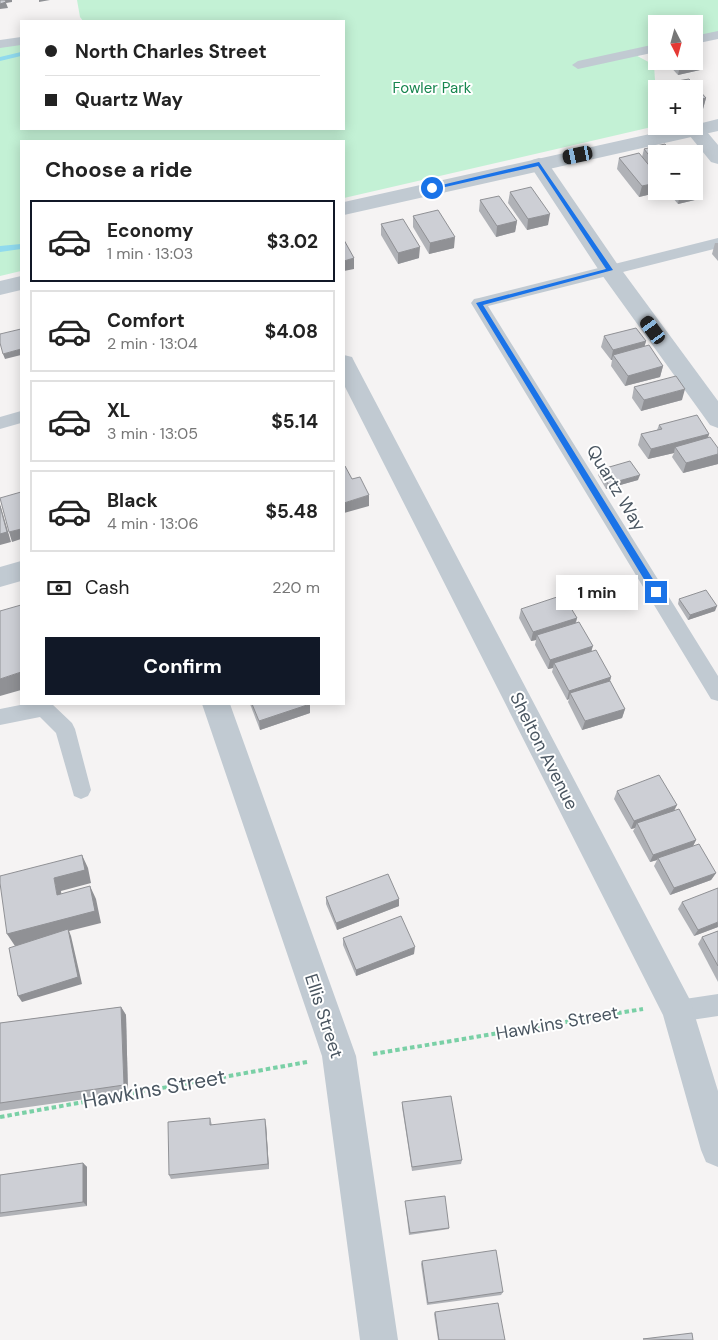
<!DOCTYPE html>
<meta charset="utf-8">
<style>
:root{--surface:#fff;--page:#f6f6f6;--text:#222;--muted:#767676;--line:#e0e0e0;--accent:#111827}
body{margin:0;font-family:"DM Sans",sans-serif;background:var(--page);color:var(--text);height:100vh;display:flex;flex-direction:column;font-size:19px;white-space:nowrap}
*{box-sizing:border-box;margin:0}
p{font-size:16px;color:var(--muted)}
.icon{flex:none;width:28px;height:28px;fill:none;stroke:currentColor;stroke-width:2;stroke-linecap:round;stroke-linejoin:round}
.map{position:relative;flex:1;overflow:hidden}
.sheet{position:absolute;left:20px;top:140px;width:325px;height:565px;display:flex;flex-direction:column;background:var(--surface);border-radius:0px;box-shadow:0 2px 12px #0003}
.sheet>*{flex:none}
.banner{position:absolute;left:20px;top:20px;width:325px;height:110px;border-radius:0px;box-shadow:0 2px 12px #0003;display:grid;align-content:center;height:110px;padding:0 25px;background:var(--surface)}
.needle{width:32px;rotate:174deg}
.fabs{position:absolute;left:648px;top:15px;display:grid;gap:10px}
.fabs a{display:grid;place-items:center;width:55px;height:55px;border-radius:0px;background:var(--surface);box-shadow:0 2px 12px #0003;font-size:25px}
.end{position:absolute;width:22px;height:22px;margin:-11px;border:6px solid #1a73e8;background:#fff;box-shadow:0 0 0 2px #fff}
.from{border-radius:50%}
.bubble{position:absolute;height:35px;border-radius:0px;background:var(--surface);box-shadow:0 2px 12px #0003;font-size:16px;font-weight:700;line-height:35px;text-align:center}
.car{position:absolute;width:15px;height:30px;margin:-15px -8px;border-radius:6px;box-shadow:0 0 4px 1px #0007;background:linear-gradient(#222 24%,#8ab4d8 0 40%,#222 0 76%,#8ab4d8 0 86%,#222 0)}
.banner b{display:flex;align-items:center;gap:18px;height:48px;font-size:19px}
.banner b+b{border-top:1px solid var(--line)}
.banner i{width:12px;height:12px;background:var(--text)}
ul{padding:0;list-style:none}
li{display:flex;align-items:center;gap:15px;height:82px;margin:0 10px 8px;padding:0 15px;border:2px solid var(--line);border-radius:0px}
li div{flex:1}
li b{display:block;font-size:19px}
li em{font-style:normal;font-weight:700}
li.current{border-color:var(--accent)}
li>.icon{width:45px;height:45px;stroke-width:1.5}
h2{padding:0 25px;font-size:22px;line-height:60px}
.pay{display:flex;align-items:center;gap:12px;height:55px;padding:0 25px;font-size:19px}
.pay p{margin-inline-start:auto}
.action{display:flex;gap:10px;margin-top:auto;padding:10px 25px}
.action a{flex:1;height:58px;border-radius:0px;background:var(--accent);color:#fff;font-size:20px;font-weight:700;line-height:58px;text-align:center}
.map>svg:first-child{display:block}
.green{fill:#c3f1d5}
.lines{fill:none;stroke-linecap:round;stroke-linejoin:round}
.stream{fill:#90daee;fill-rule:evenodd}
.path{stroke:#7ad0a6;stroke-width:4;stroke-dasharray:4.5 3;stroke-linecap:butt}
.service{fill:#c1cad2;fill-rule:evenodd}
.minor{fill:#c1cad2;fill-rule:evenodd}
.tertiary{fill:#c1cad2;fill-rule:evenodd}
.wall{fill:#b0b2b7}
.shaded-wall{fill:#909195}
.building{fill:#cdcfd5;stroke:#909195}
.route{fill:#1a73e8}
.labels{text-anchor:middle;stroke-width:4;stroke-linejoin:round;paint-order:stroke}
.far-park-label{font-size:15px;fill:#17864f;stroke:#fff}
.street-label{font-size:18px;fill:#4a5661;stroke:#fff}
.near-street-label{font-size:21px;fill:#4a5661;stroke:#fff}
</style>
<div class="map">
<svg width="718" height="1340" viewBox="0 0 718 1340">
<rect width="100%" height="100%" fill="#f5f3f3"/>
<!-- green -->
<path class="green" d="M 77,0 L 718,0 L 718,32 L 694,38 L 694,24 L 656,24 L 656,46 L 630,52 L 654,65 L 655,80 L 663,89 L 656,89 L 656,126 L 344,198 L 344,141 L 21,141 L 21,271 L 0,276 L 0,46 L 21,42 L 21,129 L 344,129 L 344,21 L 83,21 L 80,17 Z"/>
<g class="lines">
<!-- stream -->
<g class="stream">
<path d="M 21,52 L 21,56 L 0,61 L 0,57 Z"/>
<path d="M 21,244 L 21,249 L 0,252 L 0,246 Z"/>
</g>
<!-- path -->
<g class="path">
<path d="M 373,1054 L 643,1009"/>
<path d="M 0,1117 L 307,1062"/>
</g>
<!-- service -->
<g class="service">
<path d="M 718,31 L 718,39 L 694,44 L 694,36 Z"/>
<path d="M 21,37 L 21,45 L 0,48 L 0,40 Z"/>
<path d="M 656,44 L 656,52 L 578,69 L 572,65 L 578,61 Z"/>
<path d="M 718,238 L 718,248 L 488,306 L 718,676 L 718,701 L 711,699 L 471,303 L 474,299 L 479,298 Z"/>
<path d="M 21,411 L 21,423 L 0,429 L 0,417 Z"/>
<path d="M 25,704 L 52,704 L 72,723 L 75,729 L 91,790 L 88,796 L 81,799 L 74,796 L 56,733 L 40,717 L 0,725 L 0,709 Z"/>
<path d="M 718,994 L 718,1016 L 678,1022 L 670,1019 L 667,1011 L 670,1003 L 678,1000 Z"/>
</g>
<!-- minor -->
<g class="minor">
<path d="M 694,124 L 702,126 L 718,145 L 718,164 L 711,162 L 685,130 L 688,126 L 694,126 Z"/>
<path d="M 539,158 L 546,160 L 618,265 L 718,401 L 718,428 L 710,425 L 602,275 L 529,164 L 532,160 Z"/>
<path d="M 344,355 L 352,357 L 355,363 L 690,1000 L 718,1091 L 718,1167 L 706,1162 L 701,1150 L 663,1015 L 344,385 Z"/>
<path d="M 21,561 L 21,581 L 0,587 L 0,567 Z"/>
<path d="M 202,704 L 230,704 L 356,1056 L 398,1340 L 360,1340 L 322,1056 Z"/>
</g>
<!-- tertiary -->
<g class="tertiary">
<path d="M 718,119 L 718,131 L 344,215 L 344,202 L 686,126 L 694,126 L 694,125 Z"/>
<path d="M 21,276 L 21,290 L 0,295 L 0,281 Z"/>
</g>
</g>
<!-- wall -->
<g class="wall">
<path d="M 665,61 L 694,61 L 700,70 L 678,75 Z"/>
<path d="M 689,79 L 706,98 L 703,109 L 694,111 L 694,89 L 671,89 L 672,82 Z"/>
<path d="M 644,149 L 656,154 L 656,191 L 660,191 L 660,192 L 639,197 L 617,169 L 619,158 L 642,157 Z"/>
<path d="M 702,188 L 699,199 L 678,204 L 667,191 L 694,191 Z"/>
<path d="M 510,192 L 548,225 L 527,230 L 508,203 Z"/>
<path d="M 480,200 L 517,221 L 515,232 L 496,237 L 479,211 Z"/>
<path d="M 413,216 L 454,248 L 429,254 L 413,227 Z"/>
<path d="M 381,224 L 419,258 L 398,264 L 381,235 Z"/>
<path d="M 715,243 L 718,243 L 718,261 L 712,254 Z"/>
<path d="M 604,336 L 646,341 L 644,347 L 663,366 L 660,377 L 625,386 L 611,366 L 612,360 L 611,360 L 601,347 Z"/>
<path d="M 634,387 L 682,400 L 641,411 L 632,398 Z"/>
<path d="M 659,425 L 709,434 L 708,438 L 718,464 L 683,473 L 672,457 L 674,453 L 648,459 L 638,445 L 641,434 L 657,430 Z"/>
<path d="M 599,470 L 638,480 L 606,489 L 598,475 Z"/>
<path d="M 679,599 L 715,611 L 688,620 L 678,604 Z"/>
<path d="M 521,609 L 577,618 L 576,623 L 592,651 L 611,677 L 610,682 L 625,709 L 622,718 L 582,730 L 568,702 L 569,699 L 567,700 L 552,672 L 553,668 L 548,669 L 535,645 L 536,640 L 531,641 L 519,618 Z"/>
<path d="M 250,704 L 310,704 L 310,713 L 260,730 Z"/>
<path d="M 617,791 L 674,811 L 696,840 L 693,846 L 716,873 L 711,880 L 670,895 L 654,866 L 657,860 L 650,862 L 633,831 L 635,828 L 631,829 L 614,799 Z"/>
<path d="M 326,897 L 399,899 L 399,906 L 337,930 L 326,904 Z"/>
<path d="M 682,902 L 718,927 L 694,936 L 678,909 Z"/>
<path d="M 718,931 L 718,982 L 698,944 L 702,937 Z"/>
<path d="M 343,938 L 414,954 L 356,976 L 343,945 Z"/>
<path d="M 121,1007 L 126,1015 L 128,1093 L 0,1111 L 0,1023 Z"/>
<path d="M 402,1102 L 462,1160 L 461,1164 L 412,1171 L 402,1107 Z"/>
<path d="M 210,1118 L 212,1125 L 266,1124 L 269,1169 L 171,1179 L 169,1175 Z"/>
<path d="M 83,1163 L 87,1167 L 87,1206 L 0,1217 L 0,1175 Z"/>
<path d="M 405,1201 L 449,1228 L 449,1229 L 409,1235 Z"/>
<path d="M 422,1261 L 503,1292 L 501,1295 L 427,1305 L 421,1264 Z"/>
<path d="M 435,1312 L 505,1340 L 438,1340 L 434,1314 Z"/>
</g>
<!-- shaded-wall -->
<g class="shaded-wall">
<path d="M 5,0 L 12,0 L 12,2 L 6,3 L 8,8 L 0,9 L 0,4 Z"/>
<path d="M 39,0 L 50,0 L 39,2 Z"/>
<path d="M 701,65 L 700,70 L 678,75 L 679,70 Z"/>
<path d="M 706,98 L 703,109 L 694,111 L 694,101 Z"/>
<path d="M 656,183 L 656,191 L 660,191 L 660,192 L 639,197 L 642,186 Z"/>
<path d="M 702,188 L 699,199 L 678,204 L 680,193 L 688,191 L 694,191 L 694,190 Z"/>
<path d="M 550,214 L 548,225 L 527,230 L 528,219 Z"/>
<path d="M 517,221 L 515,232 L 496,237 L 497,226 Z"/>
<path d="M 455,237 L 454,248 L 429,254 L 430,243 Z"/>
<path d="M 420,247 L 419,258 L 398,264 L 398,253 Z"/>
<path d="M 354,258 L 354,269 L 344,271 L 344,261 Z"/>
<path d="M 646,341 L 643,352 L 613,355 L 612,360 L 611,360 L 613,350 Z"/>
<path d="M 21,349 L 21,355 L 5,359 L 3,354 Z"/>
<path d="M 663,366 L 660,377 L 625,386 L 628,376 Z"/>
<path d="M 685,389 L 682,400 L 641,411 L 644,400 Z"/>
<path d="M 709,434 L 705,444 L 675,447 L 674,453 L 648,459 L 651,449 Z"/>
<path d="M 718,454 L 718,464 L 683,473 L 686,463 Z"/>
<path d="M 640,475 L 638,480 L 606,489 L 608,484 Z"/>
<path d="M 369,495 L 369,506 L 344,513 L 344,503 Z"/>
<path d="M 0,504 L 11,542 L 0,545 Z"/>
<path d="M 21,529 L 21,539 L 12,542 L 9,532 Z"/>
<path d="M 717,606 L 715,611 L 688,620 L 690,615 Z"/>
<path d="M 577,618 L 574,627 L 537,635 L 536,640 L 531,641 L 533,632 Z"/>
<path d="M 593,646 L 590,655 L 554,663 L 553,668 L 548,669 L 550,660 Z"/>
<path d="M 21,672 L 21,690 L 0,696 L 0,679 Z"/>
<path d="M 611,677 L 608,686 L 570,693 L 569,699 L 567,700 L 569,691 Z"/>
<path d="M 310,704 L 310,713 L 260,730 L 259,721 Z"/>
<path d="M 625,709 L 622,718 L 582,730 L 585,721 Z"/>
<path d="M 677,805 L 673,813 L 637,823 L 635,828 L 631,829 L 634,821 Z"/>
<path d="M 696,840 L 692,848 L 658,858 L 657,860 L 650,862 L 653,855 Z"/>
<path d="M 82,855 L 88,868 L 91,883 L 61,891 L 63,908 L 57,895 L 54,878 Z"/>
<path d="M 716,873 L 711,880 L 670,895 L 674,888 Z"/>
<path d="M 90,886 L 96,899 L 101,923 L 69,931 L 71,936 L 82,984 L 22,1002 L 18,996 L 15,946 L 7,934 Z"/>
<path d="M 399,899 L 399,906 L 337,930 L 336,923 Z"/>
<path d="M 718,922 L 718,927 L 694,936 L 698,930 Z"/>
<path d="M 415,947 L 414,954 L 356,976 L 356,970 Z"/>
<path d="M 121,1007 L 126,1015 L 128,1093 L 124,1085 Z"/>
<path d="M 265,1119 L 266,1124 L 269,1169 L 268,1164 Z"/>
<path d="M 83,1163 L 87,1167 L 87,1206 L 83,1202 Z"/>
</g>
<!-- building -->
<g class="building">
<path d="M 0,0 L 5,0 L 6,2 L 0,4 Z"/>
<path d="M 694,57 L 701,65 L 679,70 L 671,61 L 694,61 Z"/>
<path d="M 689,79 L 706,98 L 694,101 L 694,89 L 678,89 L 672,82 Z"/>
<path d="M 665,144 L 673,154 L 656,154 L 656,164 L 644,149 Z"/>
<path d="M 639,153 L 656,174 L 656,183 L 642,186 L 619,158 Z"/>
<path d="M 694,178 L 702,188 L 694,190 Z"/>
<path d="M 531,187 L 550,214 L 528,219 L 510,192 Z"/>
<path d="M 679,191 L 688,191 L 680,193 Z"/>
<path d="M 499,196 L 517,221 L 497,226 L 480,200 Z"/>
<path d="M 438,210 L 455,237 L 430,243 L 413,216 Z"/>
<path d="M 403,219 L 420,247 L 398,253 L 381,224 Z"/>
<path d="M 344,240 L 354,258 L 344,261 Z"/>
<path d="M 636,328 L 646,341 L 613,350 L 604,336 Z"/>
<path d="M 21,329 L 21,349 L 3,354 L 0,343 L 0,334 Z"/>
<path d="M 649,345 L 663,366 L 628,376 L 613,355 Z"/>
<path d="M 676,376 L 685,389 L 644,400 L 634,387 Z"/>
<path d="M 697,415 L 709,434 L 651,449 L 641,434 L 662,429 L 659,425 Z"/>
<path d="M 710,437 L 718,448 L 718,454 L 686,463 L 675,447 Z"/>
<path d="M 630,461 L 640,475 L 608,484 L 599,470 Z"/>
<path d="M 344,466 L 345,466 L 352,479 L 360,477 L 369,495 L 344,503 Z"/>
<path d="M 21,492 L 21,529 L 9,532 L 0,498 Z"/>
<path d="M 0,506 L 7,532 L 0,534 Z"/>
<path d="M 706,590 L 717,606 L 690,615 L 679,599 Z"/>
<path d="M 563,595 L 577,618 L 533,632 L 521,609 Z"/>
<path d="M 21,605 L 21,672 L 0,679 L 0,611 Z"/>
<path d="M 579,622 L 593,646 L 550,660 L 537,635 Z"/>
<path d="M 596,650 L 611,677 L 569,691 L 554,663 Z"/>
<path d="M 610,681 L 625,709 L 585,721 L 570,693 Z"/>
<path d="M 252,704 L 310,704 L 259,721 Z"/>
<path d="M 659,775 L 677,805 L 634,821 L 617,791 Z"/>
<path d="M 679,809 L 696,840 L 653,855 L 637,823 Z"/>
<path d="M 699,844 L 716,873 L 674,888 L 658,858 Z"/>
<path d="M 82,855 L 85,870 L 54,878 L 57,895 L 90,886 L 95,911 L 7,934 L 0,883 L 0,876 Z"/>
<path d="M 388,874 L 399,899 L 336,923 L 326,897 Z"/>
<path d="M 718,888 L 718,922 L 698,930 L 682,902 Z"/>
<path d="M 401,916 L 415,947 L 356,970 L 343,938 Z"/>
<path d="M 68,929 L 78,977 L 18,996 L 9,948 Z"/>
<path d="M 718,931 L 718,966 L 702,937 Z"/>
<path d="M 121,1007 L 124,1085 L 0,1103 L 0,1023 Z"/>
<path d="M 451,1096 L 462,1160 L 412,1167 L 402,1102 Z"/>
<path d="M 210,1118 L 210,1125 L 265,1119 L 268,1164 L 169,1175 L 168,1122 Z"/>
<path d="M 83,1163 L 83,1202 L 0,1213 L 0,1175 Z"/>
<path d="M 445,1196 L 449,1228 L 410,1233 L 405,1201 Z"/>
<path d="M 496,1250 L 503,1292 L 428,1303 L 422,1261 Z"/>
<path d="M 498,1303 L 505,1340 L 439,1340 L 435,1312 Z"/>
<path d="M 692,1333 L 693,1340 L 643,1339 Z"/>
</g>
<!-- route -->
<path class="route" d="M 539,162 L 613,270 L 483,305 L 659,589 L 659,594 L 653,594 L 476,303 L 606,269 L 538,166 L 432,190 L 429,188 Z"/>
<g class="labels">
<!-- far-park labels -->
<g class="far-park-label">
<text x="432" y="93">Fowler Park</text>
</g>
<!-- street labels -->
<g class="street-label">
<text transform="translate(616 488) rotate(59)" y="6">Quartz Way</text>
<text transform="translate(544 751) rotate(63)" y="6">Shelton Avenue</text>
<text transform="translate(324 1016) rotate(72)" y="6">Ellis Street</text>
<text transform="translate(557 1023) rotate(-10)" y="6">Hawkins Street</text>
</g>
<!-- near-street labels -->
<g class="near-street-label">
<text transform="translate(154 1089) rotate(-10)" y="7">Hawkins Street</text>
</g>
</g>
</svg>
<div class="fabs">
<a><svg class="needle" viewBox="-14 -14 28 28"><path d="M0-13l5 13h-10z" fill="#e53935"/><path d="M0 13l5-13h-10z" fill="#767676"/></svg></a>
<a>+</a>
<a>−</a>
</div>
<i class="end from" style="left:432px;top:188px"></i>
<i class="end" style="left:656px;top:592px"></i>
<div class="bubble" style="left:556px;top:575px;width:82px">1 min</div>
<i class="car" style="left:578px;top:155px;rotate:258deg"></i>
<i class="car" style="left:653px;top:330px;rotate:324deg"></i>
<div class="banner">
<b><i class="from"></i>North Charles Street</b>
<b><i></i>Quartz Way</b>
</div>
<section class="sheet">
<h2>Choose a ride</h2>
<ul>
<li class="current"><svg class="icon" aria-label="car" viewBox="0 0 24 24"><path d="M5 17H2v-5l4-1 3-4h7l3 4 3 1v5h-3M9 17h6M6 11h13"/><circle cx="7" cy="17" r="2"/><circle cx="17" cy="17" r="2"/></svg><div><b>Economy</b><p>1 min · 13:03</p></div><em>$3.02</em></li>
<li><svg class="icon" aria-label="car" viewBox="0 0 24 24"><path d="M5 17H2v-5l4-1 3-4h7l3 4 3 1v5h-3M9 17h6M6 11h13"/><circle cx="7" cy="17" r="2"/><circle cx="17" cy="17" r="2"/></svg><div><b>Comfort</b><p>2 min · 13:04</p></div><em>$4.08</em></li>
<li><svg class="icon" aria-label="car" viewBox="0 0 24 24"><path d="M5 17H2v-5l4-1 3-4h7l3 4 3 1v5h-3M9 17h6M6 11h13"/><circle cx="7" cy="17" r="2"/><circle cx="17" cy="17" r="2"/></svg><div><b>XL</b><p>3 min · 13:05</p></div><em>$5.14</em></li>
<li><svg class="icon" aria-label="car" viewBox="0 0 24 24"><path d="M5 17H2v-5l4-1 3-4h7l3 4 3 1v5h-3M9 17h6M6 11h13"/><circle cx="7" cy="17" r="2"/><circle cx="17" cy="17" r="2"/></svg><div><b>Black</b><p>4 min · 13:06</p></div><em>$5.48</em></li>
</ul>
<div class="pay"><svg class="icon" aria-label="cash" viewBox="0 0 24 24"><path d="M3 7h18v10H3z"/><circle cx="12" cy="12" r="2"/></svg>Cash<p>220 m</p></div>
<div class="action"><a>Confirm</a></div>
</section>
</div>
